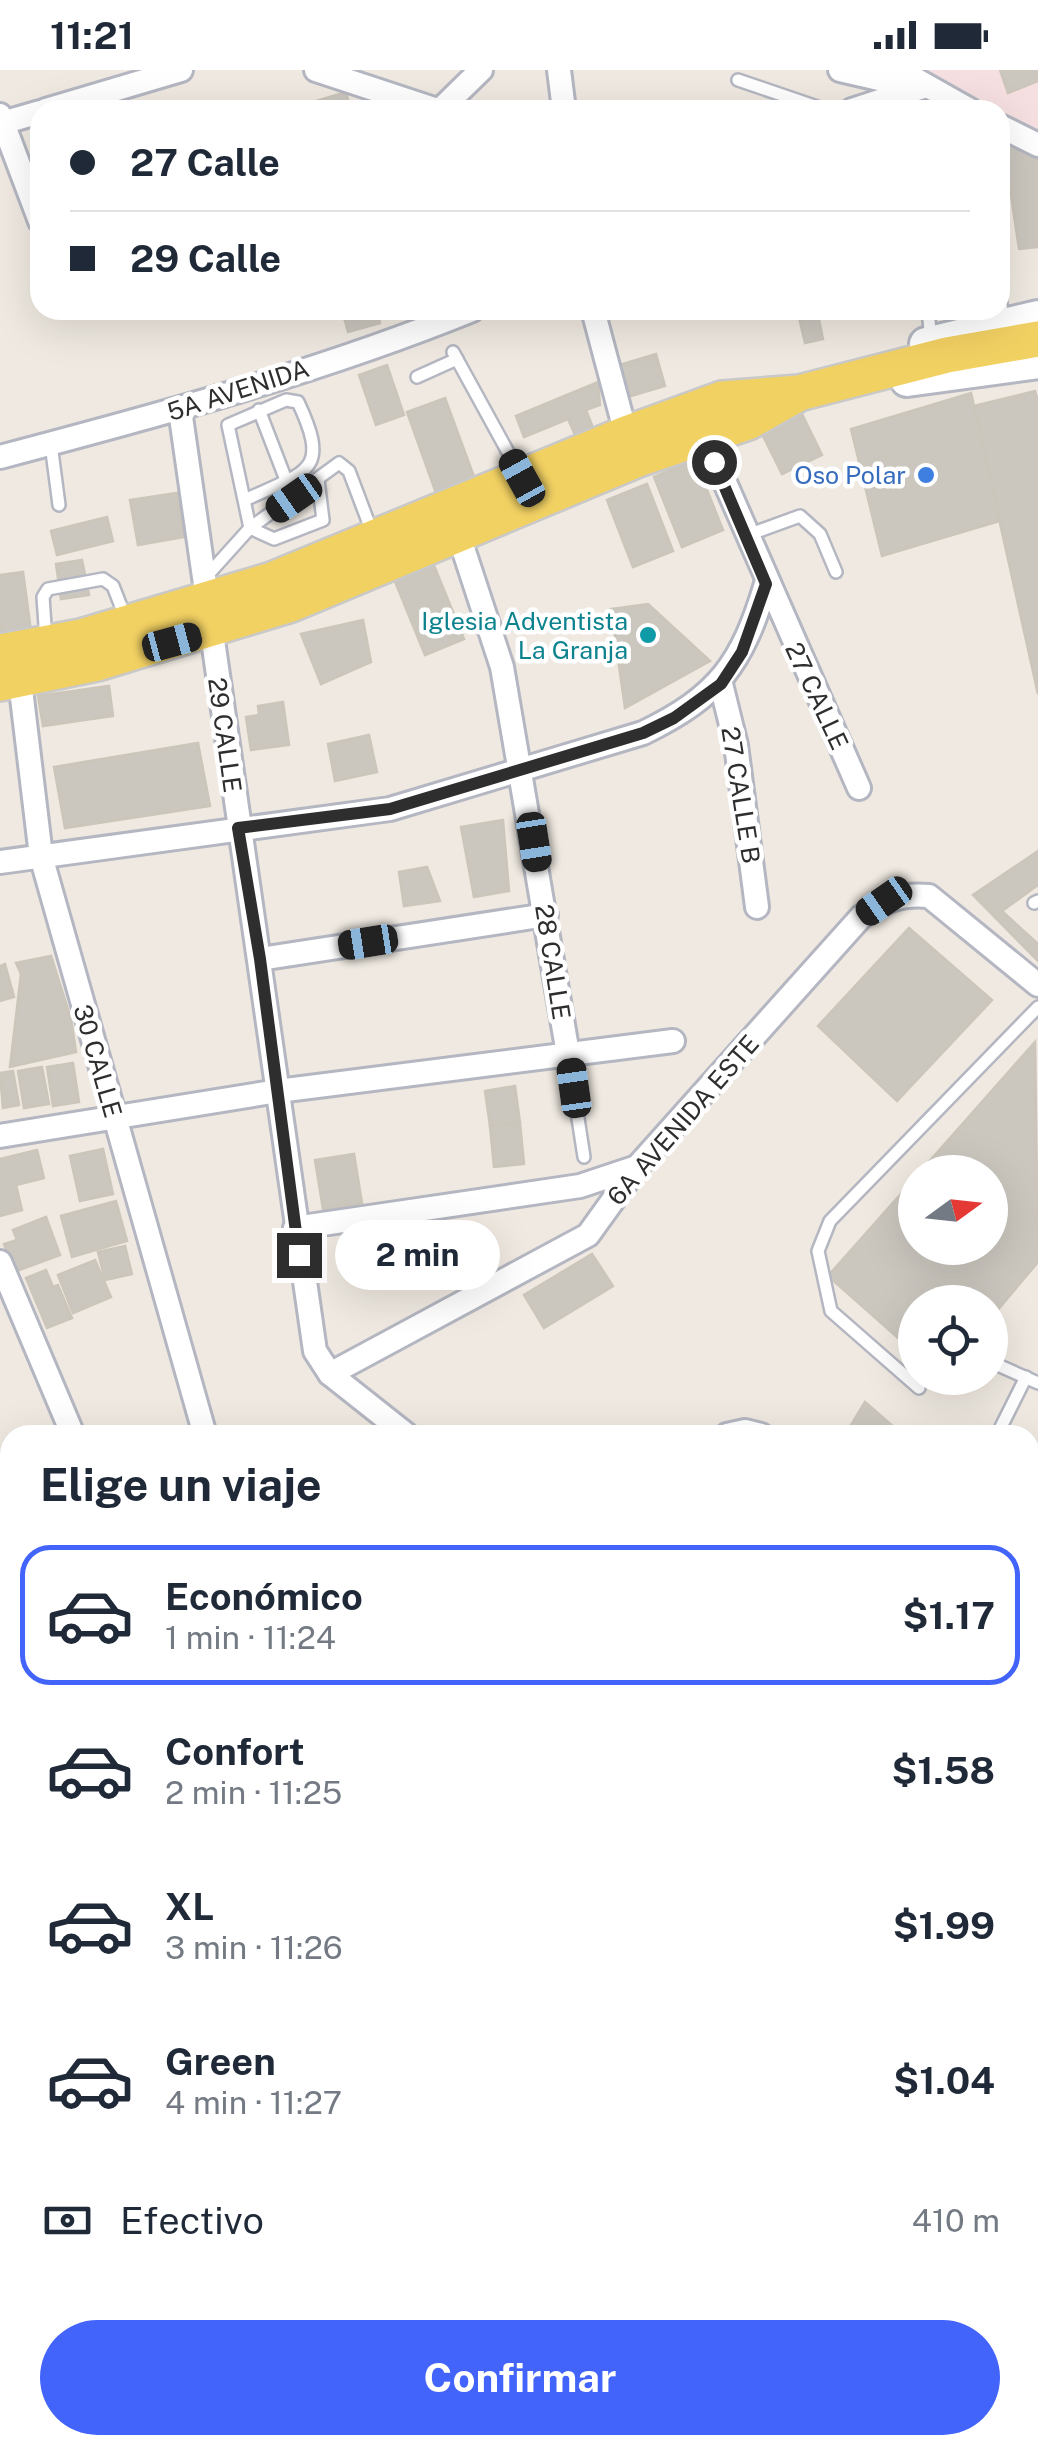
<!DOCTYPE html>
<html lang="es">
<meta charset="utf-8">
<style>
:root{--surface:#fff;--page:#f2f2f3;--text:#1f2937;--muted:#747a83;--line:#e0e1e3;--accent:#4264fb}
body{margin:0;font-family:"Public Sans",sans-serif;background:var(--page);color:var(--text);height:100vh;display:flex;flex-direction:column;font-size:38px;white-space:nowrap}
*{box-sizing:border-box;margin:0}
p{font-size:32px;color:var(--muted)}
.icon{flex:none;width:55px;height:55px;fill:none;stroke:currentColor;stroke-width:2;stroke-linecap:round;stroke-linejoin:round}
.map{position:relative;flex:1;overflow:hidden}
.side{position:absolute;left:0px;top:1355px;width:1040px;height:1030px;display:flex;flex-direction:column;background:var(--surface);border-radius:30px 30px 0 0;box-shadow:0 10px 40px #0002}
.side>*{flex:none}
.hud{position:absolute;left:30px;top:30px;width:980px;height:220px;border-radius:30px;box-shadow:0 10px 40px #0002;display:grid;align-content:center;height:220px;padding:0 40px;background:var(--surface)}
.needle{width:65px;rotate:75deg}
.buttons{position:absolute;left:898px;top:1085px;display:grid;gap:20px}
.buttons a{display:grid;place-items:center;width:110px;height:110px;border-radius:50%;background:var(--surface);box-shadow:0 10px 40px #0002;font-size:50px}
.end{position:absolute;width:45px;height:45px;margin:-22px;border:12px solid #2e2e2e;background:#fff;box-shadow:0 0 0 5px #fff}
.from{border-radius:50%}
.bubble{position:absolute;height:70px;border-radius:35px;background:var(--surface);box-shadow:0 10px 40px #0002;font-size:32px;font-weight:700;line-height:70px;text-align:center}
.car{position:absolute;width:30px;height:60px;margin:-30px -15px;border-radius:12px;box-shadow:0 0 8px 2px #0007;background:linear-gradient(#222 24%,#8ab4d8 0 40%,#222 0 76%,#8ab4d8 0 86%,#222 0)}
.hud b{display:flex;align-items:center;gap:35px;height:95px;font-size:38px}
.hud b+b{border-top:2px solid var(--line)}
.hud i{width:25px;height:25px;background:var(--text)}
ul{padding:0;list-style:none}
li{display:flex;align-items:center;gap:30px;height:140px;margin:0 20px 15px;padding:0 20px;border:5px solid transparent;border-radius:30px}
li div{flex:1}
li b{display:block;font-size:38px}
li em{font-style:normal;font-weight:700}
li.on{border-color:var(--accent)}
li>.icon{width:90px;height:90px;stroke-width:1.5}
h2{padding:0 40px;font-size:45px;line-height:120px}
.pay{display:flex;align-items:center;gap:25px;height:110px;padding:0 40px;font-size:38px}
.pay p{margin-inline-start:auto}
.cta{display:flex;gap:20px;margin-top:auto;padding:20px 40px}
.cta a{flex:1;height:115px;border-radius:60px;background:var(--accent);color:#fff;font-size:40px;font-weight:700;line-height:115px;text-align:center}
.status{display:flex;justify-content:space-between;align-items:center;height:70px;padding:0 50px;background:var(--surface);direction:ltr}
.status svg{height:28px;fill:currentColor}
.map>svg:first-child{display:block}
.medical{fill:#f5dfe0}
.green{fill:#b6e59e}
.water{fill:#75cff0}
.building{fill:#cbc7bf;stroke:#cbc5ba;stroke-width:2.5}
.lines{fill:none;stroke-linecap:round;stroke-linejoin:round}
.service-casing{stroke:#b4b7c1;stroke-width:16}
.minor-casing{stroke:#b4b7c1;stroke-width:28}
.secondary-casing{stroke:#b4b7c1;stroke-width:38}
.primary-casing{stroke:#c9c9c9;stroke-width:40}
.service{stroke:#fff;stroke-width:11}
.minor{stroke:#fff;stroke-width:22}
.secondary{stroke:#fff;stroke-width:32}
.primary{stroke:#f2d163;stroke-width:35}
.route{stroke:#2e2e2e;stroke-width:12}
.shop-dot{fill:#3f7fe0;stroke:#fff;stroke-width:4}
.culture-dot{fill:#0f9aa8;stroke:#fff;stroke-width:4}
.labels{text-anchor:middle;stroke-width:9;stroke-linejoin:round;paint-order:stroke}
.street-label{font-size:25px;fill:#2e2e2e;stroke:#fff}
.shop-label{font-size:25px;fill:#366cbe;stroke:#fff;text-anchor:end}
.culture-label{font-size:25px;fill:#0d838f;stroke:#fff;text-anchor:end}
</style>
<div class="status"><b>11:21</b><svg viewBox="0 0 49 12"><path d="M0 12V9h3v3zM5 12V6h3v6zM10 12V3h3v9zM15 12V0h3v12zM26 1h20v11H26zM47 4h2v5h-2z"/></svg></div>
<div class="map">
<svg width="1038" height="2385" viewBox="0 0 1038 2385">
<rect width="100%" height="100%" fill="#efe9e1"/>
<!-- medical -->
<path class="medical" d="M 926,0 L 1038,0 L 1038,63 L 1000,40 Z"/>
<!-- green -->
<path class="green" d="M 8,2109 L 10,2276 L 0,2279 L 0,2111 Z"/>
<!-- water -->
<path class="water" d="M 241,2375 L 628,2375 L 595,2385 L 191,2385 Z"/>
<!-- building -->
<g class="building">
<path d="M 1000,0 L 1038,0 L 1038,11 L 1008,23 Z"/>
<path d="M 346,22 L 351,40 L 311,40 L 309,33 Z"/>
<path d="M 1003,71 L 1038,88 L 1038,177 L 1019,179 Z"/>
<path d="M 342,240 L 377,240 L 380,253 L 348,262 Z"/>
<path d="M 817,240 L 823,269 L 805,273 L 798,243 Z"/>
<path d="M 656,284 L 665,316 L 628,327 L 619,295 Z"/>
<path d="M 387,295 L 404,345 L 376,355 L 359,305 Z"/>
<path d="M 598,312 L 600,335 L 586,340 L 593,358 L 575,365 L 568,349 L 524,367 L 516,346 Z"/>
<path d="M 1035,321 L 1038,331 L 1038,624 L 974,336 Z"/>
<path d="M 971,323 L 1000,451 L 882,486 L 851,359 Z"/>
<path d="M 445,328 L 476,412 L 437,426 L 407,342 Z"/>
<path d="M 802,344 L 822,385 L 782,404 L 762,364 Z"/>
<path d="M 695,390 L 723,460 L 682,477 L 654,407 Z"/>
<path d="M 647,414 L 673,481 L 633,497 L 607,430 Z"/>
<path d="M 177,423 L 184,467 L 138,475 L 130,430 Z"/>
<path d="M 107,447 L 113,471 L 57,485 L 51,461 Z"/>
<path d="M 82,490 L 89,525 L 61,529 L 56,494 Z"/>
<path d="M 433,493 L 464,569 L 425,585 L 394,509 Z"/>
<path d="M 23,502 L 31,561 L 0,565 L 0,505 Z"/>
<path d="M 648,534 L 710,591 L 625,638 L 611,539 Z"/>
<path d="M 363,550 L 371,592 L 321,614 L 301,564 Z"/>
<path d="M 109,616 L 113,646 L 43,656 L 38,626 Z"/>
<path d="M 283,632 L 289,675 L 251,680 L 246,647 L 259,645 L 258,636 Z"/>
<path d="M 369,665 L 377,702 L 335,711 L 328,674 Z"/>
<path d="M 198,673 L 210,736 L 65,758 L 54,697 Z"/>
<path d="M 503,750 L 509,821 L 474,827 L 461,757 Z"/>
<path d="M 1038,781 L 1038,815 L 1002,841 L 1038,874 L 1038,891 L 973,825 Z"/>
<path d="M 427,797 L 440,831 L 404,836 L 399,802 Z"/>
<path d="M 909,858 L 992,930 L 897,1031 L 818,956 Z"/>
<path d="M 51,886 L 71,949 L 76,982 L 10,997 L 21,904 L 16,893 Z"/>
<path d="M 5,894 L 14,927 L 0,931 L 0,896 Z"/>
<path d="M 1035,972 L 1038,1192 L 990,1249 L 990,1232 L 915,1232 L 915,1283 L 828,1206 L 915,1108 L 915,1178 L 990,1178 L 990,1102 L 920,1102 Z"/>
<path d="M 73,993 L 79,1032 L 53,1036 L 47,997 Z"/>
<path d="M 42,997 L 49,1034 L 24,1038 L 18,1001 Z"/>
<path d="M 13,1001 L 19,1035 L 3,1038 L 0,1003 Z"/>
<path d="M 515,1016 L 520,1053 L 490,1056 L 485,1021 Z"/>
<path d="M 520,1053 L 524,1094 L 494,1097 L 490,1056 Z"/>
<path d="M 103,1079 L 113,1124 L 80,1131 L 70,1086 Z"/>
<path d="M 37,1080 L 44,1108 L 16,1115 L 22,1140 L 0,1146 L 0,1089 Z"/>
<path d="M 354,1084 L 362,1133 L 323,1139 L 315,1090 Z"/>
<path d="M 116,1131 L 127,1171 L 72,1187 L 61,1146 Z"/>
<path d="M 46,1147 L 60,1185 L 14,1202 L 4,1174 L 17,1170 L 13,1160 Z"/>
<path d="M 125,1176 L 132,1204 L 105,1210 L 98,1182 Z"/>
<path d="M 592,1184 L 613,1216 L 544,1258 L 524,1225 Z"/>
<path d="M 95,1190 L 111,1227 L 73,1243 L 58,1205 Z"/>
<path d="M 46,1200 L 53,1217 L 58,1215 L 72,1248 L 47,1258 L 26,1208 Z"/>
<path d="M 865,1332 L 903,1365 L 845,1365 Z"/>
</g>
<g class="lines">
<!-- service casing -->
<g class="service-casing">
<g id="service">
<path d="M 738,10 L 826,40"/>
<path d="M 1000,227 L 1003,251"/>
<path d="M 928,240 L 931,271"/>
<path d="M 453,282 L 520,404"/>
<path d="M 417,307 L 457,289"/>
<path d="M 259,340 L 286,410"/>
<path d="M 51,374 L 59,435"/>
<path d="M 247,429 C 307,401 331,402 298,332 L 286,330 L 228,355 L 250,458 L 274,469 L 323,450 L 318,410"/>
<path d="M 745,466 L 800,446 L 820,464 L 836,502"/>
<path d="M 205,508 L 250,458 L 339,393 L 349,401 L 372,462"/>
<path d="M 46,570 L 43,527 L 48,519 L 103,509 L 113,516 L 126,549"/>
<path d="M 1034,833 L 1038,831"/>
<path d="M 568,984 L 584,1087"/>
<path d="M 991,1292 L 1038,1313"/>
<path d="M 919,1318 L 831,1241 L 818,1181 L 830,1151 L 1038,937"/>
<path d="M 997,1365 L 1026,1307"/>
<path d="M 1036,1389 L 1038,1384"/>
<path d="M 0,1581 L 10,1576"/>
<path d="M 0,1638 L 10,1633"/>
<path d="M 925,2375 L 927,2385"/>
</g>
</g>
<!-- minor casing -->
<g class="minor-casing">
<g id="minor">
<path d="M 316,0 L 437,40"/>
<path d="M 559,0 L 564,40"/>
<path d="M 840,0 L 892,12"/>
<path d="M 899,0 L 970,40"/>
<path d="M 46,40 L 181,0"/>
<path d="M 440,40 L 481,0"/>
<path d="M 852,40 L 926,16"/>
<path d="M 0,45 L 40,151"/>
<path d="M 2,53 L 40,42"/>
<path d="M 1000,56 L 1038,75"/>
<path d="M 593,240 L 626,364"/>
<path d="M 180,340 L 315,1281 L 330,1304 L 407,1365"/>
<path d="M 705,367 L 859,718"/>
<path d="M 0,387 C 159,345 319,302 472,240"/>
<path d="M 459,466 L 502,597 L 568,984"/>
<path d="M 20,611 L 41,786 L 205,1365"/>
<path d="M 721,614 L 736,675 L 757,837"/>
<path d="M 0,792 L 390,739 L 643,663 C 719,626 742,594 766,514"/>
<path d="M 260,889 L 546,845"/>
<path d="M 0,1066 L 278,1021 L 673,971"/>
<path d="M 295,1158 L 580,1116 L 637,1097"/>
<path d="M 0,1192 L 73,1365"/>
<path d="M 330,1304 L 588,1165 L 637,1097 L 861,847 C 884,831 900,823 929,826 L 1038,915"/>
<path d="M 727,1365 L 745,1361 L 761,1365"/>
<path d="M 1030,1530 L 1038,1535"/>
<path d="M 1030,1750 L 1038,1755"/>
<path d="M 0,2016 L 10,1985"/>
<path d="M 968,2375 L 991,2385"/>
</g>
</g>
<!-- secondary casing -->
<g class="secondary-casing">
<g id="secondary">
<path d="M 926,274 L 1038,247"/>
<path d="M 907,310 L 1038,292"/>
</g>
</g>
<!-- primary casing -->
<g class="primary-casing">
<g id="primary">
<path d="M 0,582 L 81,567 L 272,510 L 626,364 L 722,329 L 799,323 L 947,285 L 1038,269"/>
<path d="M 0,613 L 97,593 L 291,534 L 638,389 L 748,352 L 794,326"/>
<path d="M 1030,2268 L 1038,2265"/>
<path d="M 1030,2310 L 1038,2306"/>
<path d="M 700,2385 L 728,2375"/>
<path d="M 740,2385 L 769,2375"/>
<path d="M 855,2385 L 880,2375"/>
</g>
</g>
<!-- service -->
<use href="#service" class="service"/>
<!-- minor -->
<use href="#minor" class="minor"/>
<!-- secondary -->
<use href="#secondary" class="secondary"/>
<!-- primary -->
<use href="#primary" class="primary"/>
</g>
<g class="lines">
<!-- route -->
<path class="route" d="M 299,1185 L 260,889 L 238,758 L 390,739 L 643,663 L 674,648 L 721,614 L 742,582 L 766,514 L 714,392"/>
</g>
<!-- markers -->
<circle class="shop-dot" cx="926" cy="405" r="10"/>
<circle class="culture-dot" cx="648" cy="565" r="10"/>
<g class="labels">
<!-- street labels -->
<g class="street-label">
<text transform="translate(238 320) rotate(-18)" y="9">5A AVENIDA</text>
<text transform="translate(817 626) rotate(65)" y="9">27 CALLE</text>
<text transform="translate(225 665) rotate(82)" y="9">29 CALLE</text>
<text transform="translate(741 725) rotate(81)" y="9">27 CALLE B</text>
<text transform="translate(553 892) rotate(81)" y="9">28 CALLE</text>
<text transform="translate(98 991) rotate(74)" y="9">30 CALLE</text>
<text transform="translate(683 1050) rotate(-49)" y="9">6A AVENIDA ESTE</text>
</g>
<!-- shop labels -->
<g class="shop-label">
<text x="906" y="414">Oso Polar</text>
</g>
<!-- culture labels -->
<g class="culture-label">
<text x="628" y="560">Iglesia Adventista<tspan x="628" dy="29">La Granja</tspan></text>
</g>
</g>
</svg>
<div class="buttons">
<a><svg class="needle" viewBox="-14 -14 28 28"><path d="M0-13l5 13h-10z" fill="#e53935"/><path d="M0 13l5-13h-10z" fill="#747a83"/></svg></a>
<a><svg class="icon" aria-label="locate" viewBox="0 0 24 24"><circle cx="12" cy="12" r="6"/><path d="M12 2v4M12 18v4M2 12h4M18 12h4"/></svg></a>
</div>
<i class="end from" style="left:714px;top:392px"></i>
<i class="end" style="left:299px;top:1185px"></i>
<div class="bubble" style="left:335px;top:1150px;width:165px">2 min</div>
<i class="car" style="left:522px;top:408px;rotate:331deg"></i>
<i class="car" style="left:294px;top:428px;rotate:235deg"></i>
<i class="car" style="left:172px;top:572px;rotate:75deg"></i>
<i class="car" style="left:534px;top:772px;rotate:171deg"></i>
<i class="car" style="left:884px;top:831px;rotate:235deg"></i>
<i class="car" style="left:368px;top:872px;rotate:261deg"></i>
<i class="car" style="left:574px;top:1018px;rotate:352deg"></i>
<div class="hud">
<b><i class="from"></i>27 Calle</b>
<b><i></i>29 Calle</b>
</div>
<section class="side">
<h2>Elige un viaje</h2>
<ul>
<li class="on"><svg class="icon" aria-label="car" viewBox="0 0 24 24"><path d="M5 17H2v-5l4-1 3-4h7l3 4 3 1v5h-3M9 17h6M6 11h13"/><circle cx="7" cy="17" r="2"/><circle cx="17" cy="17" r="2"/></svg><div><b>Económico</b><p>1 min · 11:24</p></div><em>$1.17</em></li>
<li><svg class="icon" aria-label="car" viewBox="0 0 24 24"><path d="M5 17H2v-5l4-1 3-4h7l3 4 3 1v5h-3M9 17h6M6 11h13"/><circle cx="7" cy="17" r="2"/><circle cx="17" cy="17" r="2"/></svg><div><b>Confort</b><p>2 min · 11:25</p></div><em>$1.58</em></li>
<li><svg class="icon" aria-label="car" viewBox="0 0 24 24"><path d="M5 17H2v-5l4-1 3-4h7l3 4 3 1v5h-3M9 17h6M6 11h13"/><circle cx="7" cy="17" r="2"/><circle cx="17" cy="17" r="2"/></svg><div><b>XL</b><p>3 min · 11:26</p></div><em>$1.99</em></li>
<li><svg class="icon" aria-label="car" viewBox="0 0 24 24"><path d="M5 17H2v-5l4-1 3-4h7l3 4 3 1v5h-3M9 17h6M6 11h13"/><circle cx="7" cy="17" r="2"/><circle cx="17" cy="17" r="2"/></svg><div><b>Green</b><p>4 min · 11:27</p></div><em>$1.04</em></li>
</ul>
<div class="pay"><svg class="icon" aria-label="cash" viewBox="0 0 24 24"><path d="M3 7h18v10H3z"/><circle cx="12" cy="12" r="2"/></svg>Efectivo<p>410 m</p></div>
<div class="cta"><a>Confirmar</a></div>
</section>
</div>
